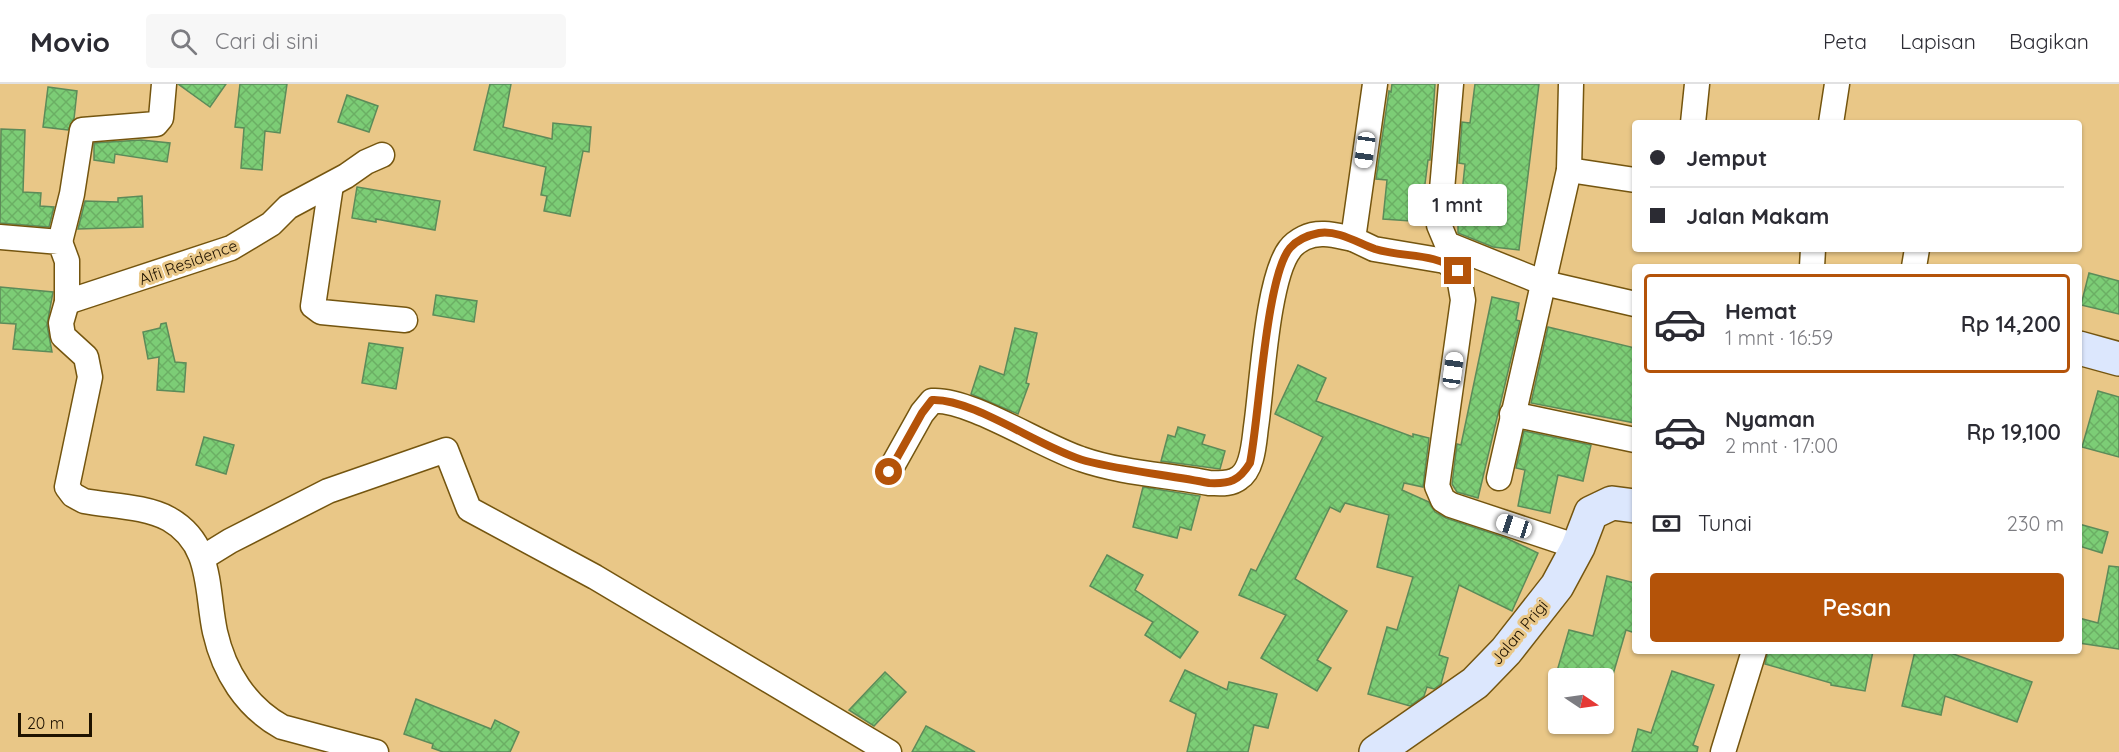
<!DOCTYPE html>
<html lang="id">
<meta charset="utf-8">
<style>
:root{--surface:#fff;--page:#f7f7f7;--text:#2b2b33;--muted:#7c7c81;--line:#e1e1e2;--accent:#b45309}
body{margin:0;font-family:Quicksand,sans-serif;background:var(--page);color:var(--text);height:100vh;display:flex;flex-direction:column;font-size:22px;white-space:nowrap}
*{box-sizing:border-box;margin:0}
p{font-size:20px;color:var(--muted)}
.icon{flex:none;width:33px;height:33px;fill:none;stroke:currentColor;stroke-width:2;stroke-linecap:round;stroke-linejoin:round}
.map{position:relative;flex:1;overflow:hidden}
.sheet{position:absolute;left:1632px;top:180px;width:450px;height:390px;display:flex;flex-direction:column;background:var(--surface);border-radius:6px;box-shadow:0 2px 4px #0004}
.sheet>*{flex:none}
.guide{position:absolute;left:1632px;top:36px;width:450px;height:132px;border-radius:6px;box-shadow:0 2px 4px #0004;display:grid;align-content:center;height:132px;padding:0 18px;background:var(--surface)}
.needle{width:39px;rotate:103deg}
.fabs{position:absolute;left:1548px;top:584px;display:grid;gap:12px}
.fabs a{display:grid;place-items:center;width:66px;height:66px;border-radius:6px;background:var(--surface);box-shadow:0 2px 4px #0004;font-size:30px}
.scale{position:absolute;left:18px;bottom:15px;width:74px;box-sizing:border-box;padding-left:6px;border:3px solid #1e1200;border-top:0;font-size:16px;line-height:21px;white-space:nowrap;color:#1e1200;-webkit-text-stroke:4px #e9c787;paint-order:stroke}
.end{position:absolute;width:27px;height:27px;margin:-14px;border:8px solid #b45309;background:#fff;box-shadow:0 0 0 3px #fff}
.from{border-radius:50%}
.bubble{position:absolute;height:42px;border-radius:6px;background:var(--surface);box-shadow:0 2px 4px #0004;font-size:20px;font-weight:600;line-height:42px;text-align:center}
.car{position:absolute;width:18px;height:36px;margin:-18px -9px;border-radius:8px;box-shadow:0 0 4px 2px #0007;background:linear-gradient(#fff 24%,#345 0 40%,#fff 0 76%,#345 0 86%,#fff 0)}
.guide b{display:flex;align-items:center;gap:21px;height:57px;font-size:22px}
.guide b+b{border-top:2px solid var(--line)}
.guide i{width:15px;height:15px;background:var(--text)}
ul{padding:10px 0 0;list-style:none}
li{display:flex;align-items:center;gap:18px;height:99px;margin:0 12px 9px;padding:0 6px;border:3px solid transparent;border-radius:6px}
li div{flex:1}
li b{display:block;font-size:22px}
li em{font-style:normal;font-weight:600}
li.active{border-color:var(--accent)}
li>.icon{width:54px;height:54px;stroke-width:1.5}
.pay{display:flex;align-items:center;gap:15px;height:66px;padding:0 18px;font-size:22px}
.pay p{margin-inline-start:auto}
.primary-button{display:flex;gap:12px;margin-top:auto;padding:12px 18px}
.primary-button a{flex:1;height:69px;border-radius:6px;background:var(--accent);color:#fff;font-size:24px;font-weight:600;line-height:69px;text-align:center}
header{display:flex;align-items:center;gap:36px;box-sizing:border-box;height:84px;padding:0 30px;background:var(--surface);border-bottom:2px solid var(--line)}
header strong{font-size:28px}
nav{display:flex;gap:33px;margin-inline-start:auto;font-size:21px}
.search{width:420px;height:54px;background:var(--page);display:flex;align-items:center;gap:15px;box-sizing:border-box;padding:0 21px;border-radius:6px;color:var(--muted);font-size:22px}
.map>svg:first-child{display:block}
.building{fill:url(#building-cross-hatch);stroke:#5c8b59;stroke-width:1.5}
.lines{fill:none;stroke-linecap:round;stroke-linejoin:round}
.street-casing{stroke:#74550f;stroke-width:27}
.secondary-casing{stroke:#74550f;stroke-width:36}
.street{stroke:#fff;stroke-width:24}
.secondary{stroke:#dce7fd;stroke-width:33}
.route{stroke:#b45309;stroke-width:8}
.labels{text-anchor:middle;stroke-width:6;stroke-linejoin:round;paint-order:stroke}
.street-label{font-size:16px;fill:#1e1200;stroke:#e9c787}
</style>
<header>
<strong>Movio</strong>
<div class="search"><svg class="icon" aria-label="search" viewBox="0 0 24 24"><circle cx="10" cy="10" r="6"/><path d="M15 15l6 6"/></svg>Cari di sini</div>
<nav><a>Peta</a><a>Lapisan</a><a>Bagikan</a></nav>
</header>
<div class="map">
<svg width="2119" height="668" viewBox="0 0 2119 668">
<defs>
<pattern id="building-cross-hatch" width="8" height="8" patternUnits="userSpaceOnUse" patternTransform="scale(1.5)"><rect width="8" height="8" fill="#7ccd76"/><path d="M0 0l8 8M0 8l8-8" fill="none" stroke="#6baf64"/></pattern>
</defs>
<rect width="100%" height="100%" fill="#e9c787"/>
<!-- building -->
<g class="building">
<path d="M 178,0 L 226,0 L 210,23 Z"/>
<path d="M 240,0 L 287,0 L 280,49 L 265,47 L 262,86 L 241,84 L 244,44 L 235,43 Z"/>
<path d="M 490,0 L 511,0 L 503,43 L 552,55 L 553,39 L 591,43 L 589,68 L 583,67 L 570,132 L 544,127 L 547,112 L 541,111 L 546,83 L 474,66 Z"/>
<path d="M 1392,0 L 1435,0 L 1430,76 L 1428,76 L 1423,116 L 1427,116 L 1425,138 L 1383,135 L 1387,96 L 1376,95 L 1389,7 L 1391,8 Z"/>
<path d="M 1475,0 L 1539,0 L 1519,166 L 1493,163 L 1458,149 L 1458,141 L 1454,139 L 1455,118 L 1461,119 L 1465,80 L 1459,79 L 1462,38 L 1470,39 Z"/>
<path d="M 48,3 L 77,7 L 74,35 L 68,46 L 43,43 Z"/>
<path d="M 347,11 L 378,22 L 369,48 L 338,38 Z"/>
<path d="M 1,45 L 25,46 L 23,108 L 41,109 L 40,122 L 54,123 L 49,143 L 0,139 Z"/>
<path d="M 141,56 L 170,59 L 167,78 L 115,70 L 114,79 L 94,76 L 94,59 Z"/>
<path d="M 357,103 L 440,117 L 435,146 L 376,135 L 376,138 L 352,134 Z"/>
<path d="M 142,112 L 143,143 L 78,145 L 85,117 L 118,118 L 118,114 Z"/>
<path d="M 2089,189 L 2119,197 L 2119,230 L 2081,221 Z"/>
<path d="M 0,203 L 53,208 L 47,241 L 52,268 L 13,265 L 16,240 L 0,239 Z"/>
<path d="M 436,211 L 477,217 L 474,238 L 433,231 Z"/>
<path d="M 1492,213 L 1519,219 L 1516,236 L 1520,237 L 1478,414 L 1457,408 L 1452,400 L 1457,360 L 1461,361 Z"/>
<path d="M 166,239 L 175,278 L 186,279 L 184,308 L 157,306 L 159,273 L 148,275 L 143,248 L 160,244 L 161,240 Z"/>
<path d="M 1548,243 L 1635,264 L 1635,339 L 1531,319 Z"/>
<path d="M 1015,244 L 1037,249 L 1026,299 L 1029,300 L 1018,330 L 971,310 L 980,282 L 1004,291 Z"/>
<path d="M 369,259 L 403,264 L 396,305 L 362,299 Z"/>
<path d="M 1298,281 L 1326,294 L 1316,317 L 1413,353 L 1413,350 L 1429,354 L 1423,403 L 1404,399 L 1402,406 L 1429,418 L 1435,428 L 1446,434 L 1506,454 L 1538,469 L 1512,527 L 1459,501 L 1439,571 L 1448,574 L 1441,600 L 1434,605 L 1427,603 L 1424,612 L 1410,622 L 1368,610 L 1387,543 L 1397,546 L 1413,493 L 1377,483 L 1389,431 L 1345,419 L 1340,428 L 1330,423 L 1295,495 L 1347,527 L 1317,576 L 1331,584 L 1317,607 L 1261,574 L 1286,531 L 1239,511 L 1251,485 L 1256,487 L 1323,353 L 1275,330 Z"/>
<path d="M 2098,307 L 2119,313 L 2119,373 L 2082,363 Z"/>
<path d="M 1178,343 L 1205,351 L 1202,360 L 1225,367 L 1220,385 L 1161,377 L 1168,351 L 1175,353 Z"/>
<path d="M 1524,347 L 1591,361 L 1583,397 L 1558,391 L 1550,429 L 1518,422 L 1525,386 L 1516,384 Z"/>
<path d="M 204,353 L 234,361 L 226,390 L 196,381 Z"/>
<path d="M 1143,403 L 1200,412 L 1191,446 L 1180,443 L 1177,454 L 1133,443 Z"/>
<path d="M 2079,440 L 2108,448 L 2102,469 L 2079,462 Z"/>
<path d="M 1107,471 L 1143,491 L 1135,506 L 1198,548 L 1180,574 L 1145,551 L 1153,538 L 1090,502 Z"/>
<path d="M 2109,482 L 2119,483 L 2119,565 L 2079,559 L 2079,534 L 2098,539 Z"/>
<path d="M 1607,492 L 1635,499 L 1635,549 L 1626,546 L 1612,594 L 1555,594 L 1569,546 L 1593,552 Z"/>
<path d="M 1768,567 L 1873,567 L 1865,607 L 1831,601 L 1831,599 L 1765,580 Z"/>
<path d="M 1915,567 L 1945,567 L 2032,598 L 2017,638 L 1945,612 L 1941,631 L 1902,622 Z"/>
<path d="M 1185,586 L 1227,606 L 1229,598 L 1277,610 L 1268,644 L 1254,641 L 1248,668 L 1187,668 L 1196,630 L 1170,617 Z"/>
<path d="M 1672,587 L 1714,601 L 1693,661 L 1698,663 L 1697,668 L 1632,668 L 1638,645 L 1651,649 Z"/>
<path d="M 885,588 L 906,608 L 874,642 L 849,626 Z"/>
<path d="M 416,615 L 491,645 L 495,636 L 519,648 L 510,668 L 443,668 L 432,664 L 433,660 L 404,650 Z"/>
<path d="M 926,642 L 975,668 L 912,668 Z"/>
</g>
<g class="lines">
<!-- street casing -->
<g class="street-casing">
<g id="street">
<path d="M 1375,0 L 1353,155 L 1374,165 L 1445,177 L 1458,187 L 1463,216 L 1437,402 L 1443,416 L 1451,421 L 1578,463"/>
<path d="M 1451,0 L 1439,141 L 1447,160 L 1544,199 L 1635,220"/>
<path d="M 1693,39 L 1697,0"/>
<path d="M 1831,39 L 1837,0"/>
<path d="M 1569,86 L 1635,96"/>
<path d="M 331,101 L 313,222 L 321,228 L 405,236"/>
<path d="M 0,153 L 60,158 L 67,177 L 67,218 L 61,239 L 63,252 L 86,273 L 90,293 L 67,403 L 73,411 L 84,417 C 110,422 145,422 169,435 C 213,460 206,506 215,548 C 224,588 246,623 282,643 L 376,668"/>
<path d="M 60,158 L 72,110 L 82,46 L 156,40 L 161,34 L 164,0"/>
<path d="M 1812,183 L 1813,165"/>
<path d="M 1914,183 L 1917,165"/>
<path d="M 67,218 L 231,164 L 271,140 L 288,123 L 346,92 L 366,78 L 382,71"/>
<path d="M 1512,330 L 1635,356"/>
<path d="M 889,388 L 922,329 L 932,317 C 969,314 1041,362 1081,375 C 1121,389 1167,391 1209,399 C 1219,399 1230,401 1239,394 C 1253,385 1254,358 1256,343 C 1262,303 1267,194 1290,165 C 1293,161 1300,156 1304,154 C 1320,146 1337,152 1353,155"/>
<path d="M 1499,394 L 1569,86 L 1571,0"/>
<path d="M 204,473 L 230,457 L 328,407 L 446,366 L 469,425 L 595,493 L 889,668"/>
<path d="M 1723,668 L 1754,567"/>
</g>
</g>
<!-- secondary casing -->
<g class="secondary-casing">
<g id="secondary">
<path d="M 2079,264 L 2119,275"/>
<path d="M 1376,668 L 1475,599 L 1506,567 L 1557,502 L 1578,463 L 1591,429 L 1612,419 L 1635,422"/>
</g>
</g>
<!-- street -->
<use href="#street" class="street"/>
<!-- secondary -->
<use href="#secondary" class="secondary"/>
</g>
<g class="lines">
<!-- route -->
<path class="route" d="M 889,388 L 922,329 L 932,316 C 973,314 1042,365 1086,377 C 1126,387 1168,391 1209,399 C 1230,400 1239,397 1250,379 C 1259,335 1266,192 1290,164 C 1297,156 1309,151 1319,149 C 1338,146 1358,159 1375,165 C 1404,174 1434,168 1458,187"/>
</g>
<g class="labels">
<!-- street labels -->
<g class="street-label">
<text transform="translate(188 178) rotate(-20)" y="6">Alfi Residence</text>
<text transform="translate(1519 548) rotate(-50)" y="6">Jalan Prigi</text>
</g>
</g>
</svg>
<div class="fabs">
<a><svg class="needle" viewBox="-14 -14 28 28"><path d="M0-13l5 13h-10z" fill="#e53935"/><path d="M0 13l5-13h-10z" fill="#7c7c81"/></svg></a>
</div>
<div class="scale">20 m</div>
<i class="end from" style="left:889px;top:388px"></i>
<i class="end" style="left:1458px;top:187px"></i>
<div class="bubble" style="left:1408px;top:100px;width:99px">1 mnt</div>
<i class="car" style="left:1365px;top:66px;rotate:188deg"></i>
<i class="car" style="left:1453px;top:286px;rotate:8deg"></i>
<i class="car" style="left:1514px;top:442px;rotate:288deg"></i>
<div class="guide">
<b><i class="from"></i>Jemput</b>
<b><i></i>Jalan Makam</b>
</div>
<section class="sheet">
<ul>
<li class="active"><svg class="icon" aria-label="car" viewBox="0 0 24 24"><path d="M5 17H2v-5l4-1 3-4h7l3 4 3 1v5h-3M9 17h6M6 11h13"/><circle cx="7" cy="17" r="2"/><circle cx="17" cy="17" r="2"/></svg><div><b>Hemat</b><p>1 mnt · 16:59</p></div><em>Rp 14,200</em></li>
<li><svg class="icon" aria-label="car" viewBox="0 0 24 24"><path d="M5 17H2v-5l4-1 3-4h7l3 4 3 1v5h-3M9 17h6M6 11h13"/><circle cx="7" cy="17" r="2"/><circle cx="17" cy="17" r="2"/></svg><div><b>Nyaman</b><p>2 mnt · 17:00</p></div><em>Rp 19,100</em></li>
</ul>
<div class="pay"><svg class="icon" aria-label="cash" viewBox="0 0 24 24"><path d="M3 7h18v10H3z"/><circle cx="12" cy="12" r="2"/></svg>Tunai<p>230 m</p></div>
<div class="primary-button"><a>Pesan</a></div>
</section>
</div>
